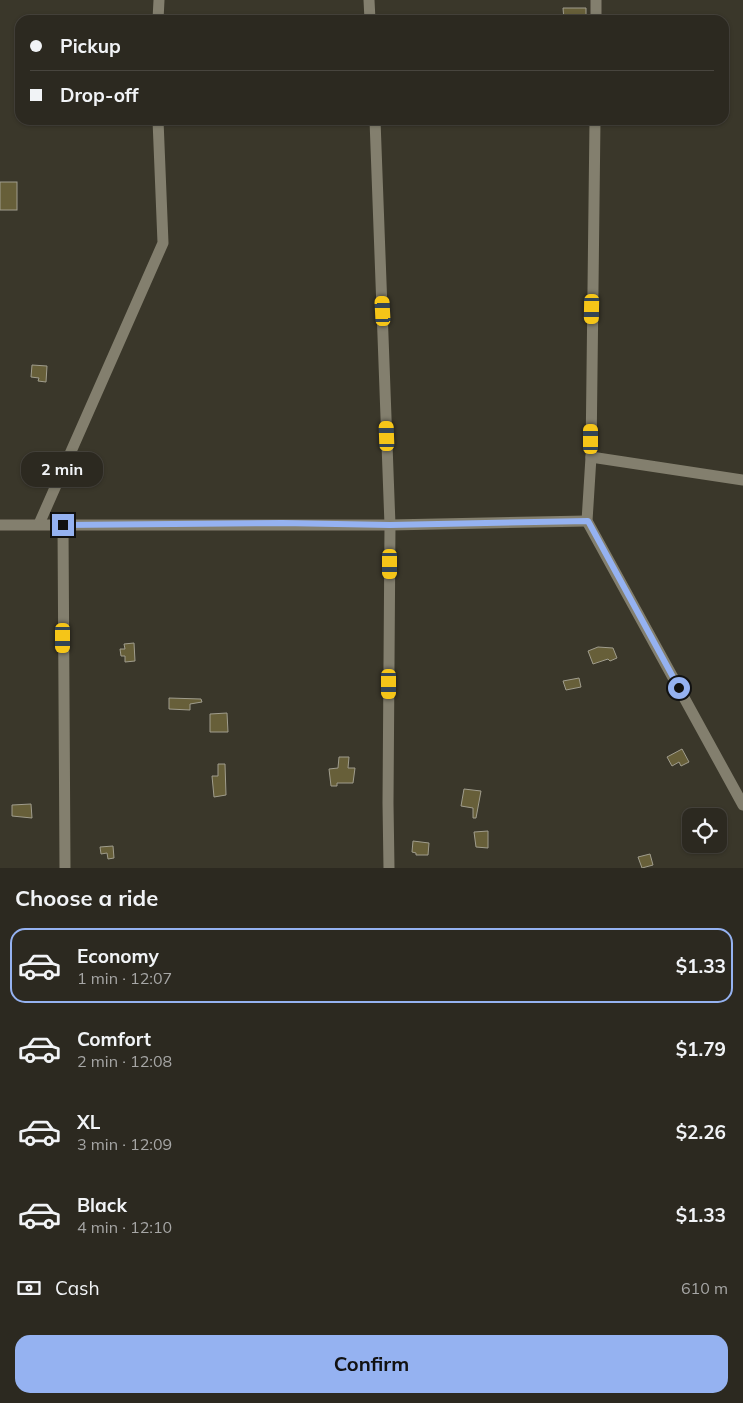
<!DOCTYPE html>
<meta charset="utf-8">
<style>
:root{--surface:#2c2920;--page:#343129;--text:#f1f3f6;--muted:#a6a6a5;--line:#48453e;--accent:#95b2f1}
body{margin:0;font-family:Mulish,sans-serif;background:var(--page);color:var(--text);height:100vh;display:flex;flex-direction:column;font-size:19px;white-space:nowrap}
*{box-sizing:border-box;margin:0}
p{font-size:16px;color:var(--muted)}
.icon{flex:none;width:28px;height:28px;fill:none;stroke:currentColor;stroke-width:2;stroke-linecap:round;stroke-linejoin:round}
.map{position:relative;height:868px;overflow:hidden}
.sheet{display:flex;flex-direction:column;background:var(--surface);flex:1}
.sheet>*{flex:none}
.hud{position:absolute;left:15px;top:15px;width:714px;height:110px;border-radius:15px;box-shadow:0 1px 4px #0004,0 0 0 1px var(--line);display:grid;align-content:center;height:110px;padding:0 15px;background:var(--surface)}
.buttons{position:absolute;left:682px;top:808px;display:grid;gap:10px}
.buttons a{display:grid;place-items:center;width:45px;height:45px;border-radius:10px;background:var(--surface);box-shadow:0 1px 4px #0004,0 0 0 1px var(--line);font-size:25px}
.end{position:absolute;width:22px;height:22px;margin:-11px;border:6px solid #95b2f1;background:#111;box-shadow:0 0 0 2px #111}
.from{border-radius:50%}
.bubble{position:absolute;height:35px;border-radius:15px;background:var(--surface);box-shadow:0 1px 4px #0004,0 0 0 1px var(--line);font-size:16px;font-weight:700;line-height:35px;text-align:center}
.car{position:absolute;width:15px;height:30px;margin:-15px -8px;border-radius:6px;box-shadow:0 0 4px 1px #0007;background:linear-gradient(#f5c518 24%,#345 0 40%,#f5c518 0 76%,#345 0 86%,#f5c518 0)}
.hud b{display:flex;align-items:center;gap:18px;height:48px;font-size:19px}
.hud b+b{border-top:1px solid var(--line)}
.hud i{width:12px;height:12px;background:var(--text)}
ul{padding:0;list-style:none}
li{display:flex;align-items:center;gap:15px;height:75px;margin:0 10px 8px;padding:0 5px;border:2px solid transparent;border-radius:15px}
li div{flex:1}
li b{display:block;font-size:19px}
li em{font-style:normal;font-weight:700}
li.on{border-color:var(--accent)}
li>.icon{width:45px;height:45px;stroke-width:1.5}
h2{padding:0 15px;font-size:22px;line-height:60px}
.pay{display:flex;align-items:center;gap:12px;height:55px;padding:0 15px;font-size:19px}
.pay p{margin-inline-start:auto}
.cta{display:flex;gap:10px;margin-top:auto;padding:10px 15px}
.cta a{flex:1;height:58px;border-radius:15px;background:var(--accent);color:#111;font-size:20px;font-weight:700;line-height:58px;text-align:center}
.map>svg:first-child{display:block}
.building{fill:#675f39;stroke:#a09d8d}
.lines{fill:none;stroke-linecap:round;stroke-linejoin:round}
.minor{stroke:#837f6e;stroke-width:11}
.route{stroke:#95b2f1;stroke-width:6}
</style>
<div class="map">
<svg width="743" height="868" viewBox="0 0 743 868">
<rect width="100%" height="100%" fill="#3a372a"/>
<!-- building -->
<g class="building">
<path d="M 563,8 L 586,8 L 586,20 L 564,20 Z"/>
<rect x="0" y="182" width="17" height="28"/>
<path d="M 32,365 L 47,366 L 46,382 L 38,381 L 39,378 L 31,377 Z"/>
<path d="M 134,643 L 135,661 L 125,662 L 125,656 L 121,656 L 120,649 L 125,649 L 124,644 Z"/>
<path d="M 598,647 L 613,648 L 617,658 L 610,661 L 608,659 L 593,664 L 588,651 Z"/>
<path d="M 579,678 L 581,687 L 566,690 L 563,681 Z"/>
<path d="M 169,698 L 201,699 L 202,702 L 190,704 L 190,710 L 169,709 Z"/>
<path d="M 227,713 L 228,732 L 210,732 L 210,714 Z"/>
<path d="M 682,749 L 689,762 L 681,766 L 679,762 L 672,766 L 667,757 Z"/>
<path d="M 339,757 L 349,757 L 348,768 L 355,768 L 353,783 L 337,783 L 337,786 L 331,786 L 329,769 L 338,768 Z"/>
<path d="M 218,764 L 225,764 L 226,795 L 214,797 L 212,776 L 218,776 Z"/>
<path d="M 464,789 L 481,791 L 476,818 L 473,818 L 473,808 L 461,806 Z"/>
<path d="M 31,804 L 32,818 L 12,816 L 12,805 Z"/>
<path d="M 488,831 L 488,848 L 476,847 L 474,832 Z"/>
<path d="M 413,841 L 429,843 L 428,855 L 416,855 L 416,853 L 412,852 Z"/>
<path d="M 113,846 L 114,858 L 108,859 L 107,853 L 101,854 L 100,847 Z"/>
<path d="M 650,854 L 653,865 L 642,868 L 638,857 Z"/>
</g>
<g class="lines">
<!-- minor -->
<g class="minor">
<path d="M 369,0 L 370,20"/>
<path d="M 158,20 L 159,0"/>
<path d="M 596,20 L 596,0"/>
<path d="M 375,120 L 390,525 L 388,803 L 389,868"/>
<path d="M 595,120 L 591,457 L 587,521 L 743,805"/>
<path d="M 591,457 L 743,480"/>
<path d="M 39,524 L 163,243 L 158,120"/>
<path d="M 0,525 L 390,525 L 587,521"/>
<path d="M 63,525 L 65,868"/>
</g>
</g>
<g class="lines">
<!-- route -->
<path class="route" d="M 63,525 L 282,523 L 390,525 L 588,521 L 679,688"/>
</g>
</svg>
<div class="buttons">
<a><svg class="icon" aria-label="locate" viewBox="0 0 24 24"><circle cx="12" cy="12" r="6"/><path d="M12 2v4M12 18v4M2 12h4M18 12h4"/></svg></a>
</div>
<i class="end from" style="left:679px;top:688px"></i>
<i class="end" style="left:63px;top:525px"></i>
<div class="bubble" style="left:21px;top:452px;width:82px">2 min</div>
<i class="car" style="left:592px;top:309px;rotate:181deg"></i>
<i class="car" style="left:383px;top:311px;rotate:357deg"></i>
<i class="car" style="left:387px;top:436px;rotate:358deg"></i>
<i class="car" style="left:591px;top:439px;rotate:0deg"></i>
<i class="car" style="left:390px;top:564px;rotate:180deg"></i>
<i class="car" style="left:63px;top:638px;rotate:180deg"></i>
<i class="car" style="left:389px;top:684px;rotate:180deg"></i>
<div class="hud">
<b><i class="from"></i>Pickup</b>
<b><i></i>Drop-off</b>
</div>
</div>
<section class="sheet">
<h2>Choose a ride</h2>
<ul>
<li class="on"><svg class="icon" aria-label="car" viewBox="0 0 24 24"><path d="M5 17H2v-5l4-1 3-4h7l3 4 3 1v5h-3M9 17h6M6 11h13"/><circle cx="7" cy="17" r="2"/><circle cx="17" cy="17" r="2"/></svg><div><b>Economy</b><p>1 min · 12:07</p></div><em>$1.33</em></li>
<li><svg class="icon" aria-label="car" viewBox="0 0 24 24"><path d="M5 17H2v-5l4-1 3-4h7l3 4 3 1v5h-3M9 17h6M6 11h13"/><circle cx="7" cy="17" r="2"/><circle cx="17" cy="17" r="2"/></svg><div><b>Comfort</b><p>2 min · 12:08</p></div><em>$1.79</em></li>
<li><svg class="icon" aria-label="car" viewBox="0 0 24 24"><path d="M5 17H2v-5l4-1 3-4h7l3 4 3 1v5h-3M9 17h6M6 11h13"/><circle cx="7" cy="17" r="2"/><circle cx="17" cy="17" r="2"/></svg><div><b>XL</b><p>3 min · 12:09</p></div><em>$2.26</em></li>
<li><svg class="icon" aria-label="car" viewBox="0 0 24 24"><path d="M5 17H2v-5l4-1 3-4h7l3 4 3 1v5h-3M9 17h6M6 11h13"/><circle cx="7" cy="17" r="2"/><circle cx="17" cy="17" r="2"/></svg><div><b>Black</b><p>4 min · 12:10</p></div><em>$1.33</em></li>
</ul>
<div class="pay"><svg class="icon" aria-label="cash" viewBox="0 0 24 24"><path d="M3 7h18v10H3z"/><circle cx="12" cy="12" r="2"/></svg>Cash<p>610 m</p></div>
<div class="cta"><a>Confirm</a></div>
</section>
